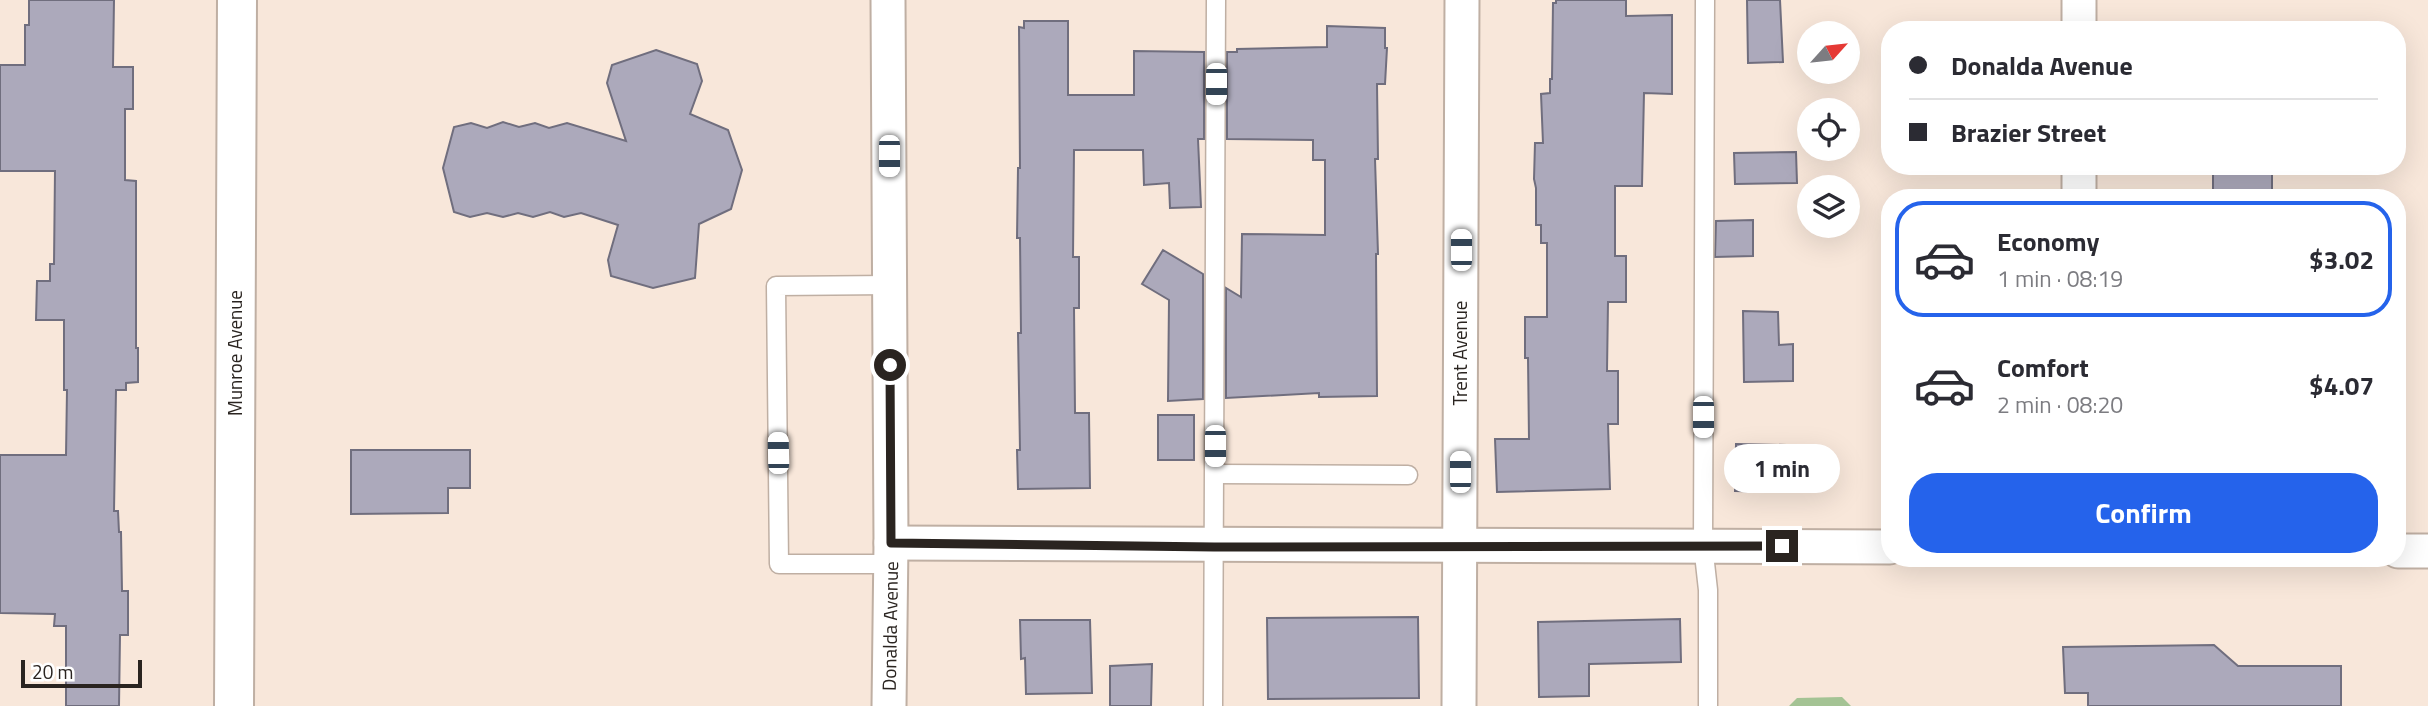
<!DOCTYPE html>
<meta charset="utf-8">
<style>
:root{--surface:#fff;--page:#f7f7f7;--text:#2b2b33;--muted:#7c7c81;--line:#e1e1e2;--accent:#2563eb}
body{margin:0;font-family:"Titillium Web",sans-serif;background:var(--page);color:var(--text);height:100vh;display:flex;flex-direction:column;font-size:26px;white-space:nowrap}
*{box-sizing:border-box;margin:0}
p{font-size:23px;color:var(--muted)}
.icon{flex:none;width:38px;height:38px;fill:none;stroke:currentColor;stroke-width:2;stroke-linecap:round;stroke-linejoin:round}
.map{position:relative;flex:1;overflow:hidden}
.side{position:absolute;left:1881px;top:189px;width:525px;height:378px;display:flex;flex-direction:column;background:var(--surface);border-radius:28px;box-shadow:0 7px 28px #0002}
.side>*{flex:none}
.top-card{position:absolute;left:1881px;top:21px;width:525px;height:154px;border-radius:28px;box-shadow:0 7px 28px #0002;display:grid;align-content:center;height:154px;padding:0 28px;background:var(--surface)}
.needle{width:46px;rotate:63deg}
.tools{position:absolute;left:1797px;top:21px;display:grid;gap:14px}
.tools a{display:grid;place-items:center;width:63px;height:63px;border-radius:50%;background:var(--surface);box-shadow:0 7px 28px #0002;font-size:35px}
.scale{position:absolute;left:21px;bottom:18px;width:121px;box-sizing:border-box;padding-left:7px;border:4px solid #2a2420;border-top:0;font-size:19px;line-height:24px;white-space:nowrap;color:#2a2420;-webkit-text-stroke:5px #fff;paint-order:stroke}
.end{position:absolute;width:32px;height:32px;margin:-16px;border:9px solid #2a2420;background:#fff;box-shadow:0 0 0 4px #fff}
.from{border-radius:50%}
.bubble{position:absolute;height:49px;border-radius:24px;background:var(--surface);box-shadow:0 7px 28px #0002;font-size:23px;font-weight:700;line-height:49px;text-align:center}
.car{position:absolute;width:21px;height:42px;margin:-21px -10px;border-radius:9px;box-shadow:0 0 5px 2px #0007;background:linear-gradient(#fff 24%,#345 0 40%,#fff 0 76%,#345 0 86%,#fff 0)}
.top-card b{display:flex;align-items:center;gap:24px;height:66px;font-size:26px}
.top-card b+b{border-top:2px solid var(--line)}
.top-card i{width:18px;height:18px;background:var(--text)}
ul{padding:12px 0 0;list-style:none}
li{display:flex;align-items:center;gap:21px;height:116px;margin:0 14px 10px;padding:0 14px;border:4px solid transparent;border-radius:28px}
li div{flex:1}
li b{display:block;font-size:26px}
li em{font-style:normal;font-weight:700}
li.current{border-color:var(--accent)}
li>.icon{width:63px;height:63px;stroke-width:1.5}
.cta{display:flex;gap:14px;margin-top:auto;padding:14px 28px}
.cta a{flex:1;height:80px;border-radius:28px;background:var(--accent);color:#fff;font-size:28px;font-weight:700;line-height:80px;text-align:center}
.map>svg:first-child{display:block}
.green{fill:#a4c394}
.building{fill:#aca9bb;stroke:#706e7e;stroke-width:2}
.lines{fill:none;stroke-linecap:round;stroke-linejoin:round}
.service-casing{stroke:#bfafa3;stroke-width:21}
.minor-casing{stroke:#bfafa3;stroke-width:37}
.tertiary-casing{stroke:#bfafa3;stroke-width:42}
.service{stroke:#fff;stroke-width:18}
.minor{stroke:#fff;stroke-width:33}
.tertiary{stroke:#fff;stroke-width:38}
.route{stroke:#2a2420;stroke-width:9}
.labels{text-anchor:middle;stroke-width:5;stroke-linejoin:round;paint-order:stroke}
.street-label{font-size:19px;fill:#2a2420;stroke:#fff}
</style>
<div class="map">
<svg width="2428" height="706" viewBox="0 0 2428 706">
<rect width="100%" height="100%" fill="#f8e7da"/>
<!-- green -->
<path class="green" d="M 1842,697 L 1851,706 L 1789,706 L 1797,698 Z"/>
<!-- building -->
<g class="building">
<path d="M 29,0 L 114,0 L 113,67 L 133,67 L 133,109 L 125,109 L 125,180 L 136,181 L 136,348 L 138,348 L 138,382 L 126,383 L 126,390 L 116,390 L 114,511 L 118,511 L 119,532 L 121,532 L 122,591 L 128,591 L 128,635 L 120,635 L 119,706 L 66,706 L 66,626 L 54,626 L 55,614 L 0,613 L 0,455 L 66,455 L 67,390 L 64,390 L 64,320 L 36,320 L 37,281 L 50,281 L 50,264 L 54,264 L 55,171 L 0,171 L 0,65 L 25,65 L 25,25 L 29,25 Z"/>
<path d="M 1556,0 L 1626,0 L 1626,16 L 1672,15 L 1672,94 L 1644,93 L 1642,186 L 1615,186 L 1615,256 L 1626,256 L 1626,302 L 1608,302 L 1607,371 L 1618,371 L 1618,424 L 1608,424 L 1610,489 L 1497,492 L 1495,439 L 1529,439 L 1528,358 L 1525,358 L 1525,317 L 1547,317 L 1547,243 L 1541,243 L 1541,225 L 1536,225 L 1536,188 L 1534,179 L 1535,143 L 1543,143 L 1541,94 L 1550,93 L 1550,79 L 1552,79 L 1553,3 L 1556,3 Z"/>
<path d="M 1747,0 L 1780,0 L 1783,62 L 1748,63 Z"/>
<path d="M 1024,21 L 1068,21 L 1068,95 L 1134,95 L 1134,51 L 1204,52 L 1204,139 L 1198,139 L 1201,207 L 1170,208 L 1169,183 L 1144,185 L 1143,150 L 1074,150 L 1073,257 L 1079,257 L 1079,308 L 1074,308 L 1075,413 L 1089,413 L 1090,488 L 1018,489 L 1017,450 L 1020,450 L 1018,333 L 1021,333 L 1020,238 L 1017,238 L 1018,168 L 1020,168 L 1019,27 L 1024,28 Z"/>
<path d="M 1327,26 L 1385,28 L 1385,48 L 1387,48 L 1385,84 L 1377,84 L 1378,159 L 1375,159 L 1378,254 L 1376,254 L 1377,396 L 1319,397 L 1319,393 L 1226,398 L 1226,288 L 1241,297 L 1242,234 L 1325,235 L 1325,160 L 1313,160 L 1313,140 L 1227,139 L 1227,52 L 1237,52 L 1237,49 L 1327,47 Z"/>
<path d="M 656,50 L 697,64 L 702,81 L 690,114 L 728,130 L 742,170 L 731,209 L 699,224 L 695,278 L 653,288 L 611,276 L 608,260 L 618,225 L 581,213 L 564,217 L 550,212 L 533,217 L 518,213 L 503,217 L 487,213 L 470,217 L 454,212 L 443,168 L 454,127 L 471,123 L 487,128 L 503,122 L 519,127 L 535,123 L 549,128 L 567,123 L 626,141 L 607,83 L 612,65 Z"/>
<path d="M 1796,152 L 1797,183 L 1735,184 L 1734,153 Z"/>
<rect x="2213" y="166" width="59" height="32"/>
<path d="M 1753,220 L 1753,256 L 1715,257 L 1716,221 Z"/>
<path d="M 1163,250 L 1203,274 L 1203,399 L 1168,401 L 1169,300 L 1142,284 Z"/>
<path d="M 1743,311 L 1778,312 L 1779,345 L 1793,344 L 1793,381 L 1744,382 Z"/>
<rect x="1158" y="415" width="36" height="45"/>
<path d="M 1736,444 L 1786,445 L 1786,492 L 1735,491 Z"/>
<path d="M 351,450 L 470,450 L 470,488 L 448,488 L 448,513 L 351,514 Z"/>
<path d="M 1418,617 L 1419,698 L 1268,699 L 1267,618 Z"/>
<path d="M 1680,619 L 1681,662 L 1589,664 L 1589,696 L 1539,697 L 1538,622 Z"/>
<path d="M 1020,620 L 1090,620 L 1092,693 L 1026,694 L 1025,658 L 1021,659 Z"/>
<path d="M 2214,645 L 2238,666 L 2341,666 L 2341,706 L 2088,706 L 2088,693 L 2065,693 L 2063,647 Z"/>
<path d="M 1152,664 L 1151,706 L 1110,706 L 1110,666 Z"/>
</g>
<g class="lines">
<!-- service casing -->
<g class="service-casing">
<g id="service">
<path d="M 1705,0 L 1703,545 L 1708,590 L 1708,706"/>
<path d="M 890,285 L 776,286 L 779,564 L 891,564"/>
<path d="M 1215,474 L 1408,475"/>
<path d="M 1213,706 L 1216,0"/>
</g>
</g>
<!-- minor casing -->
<g class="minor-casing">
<g id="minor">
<path d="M 888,0 L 891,543 L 889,706"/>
<path d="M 2079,30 L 2079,0"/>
<path d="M 2079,198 L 2079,166"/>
<path d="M 891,543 C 1224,547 1557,543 1890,547"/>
<path d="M 2398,551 L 2428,551"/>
<path d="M 1459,706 L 1462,0"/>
</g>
</g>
<!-- tertiary casing -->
<g class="tertiary-casing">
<path id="tertiary" d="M 234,706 L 237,0"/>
</g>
<!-- service -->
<use href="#service" class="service"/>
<!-- minor -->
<use href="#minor" class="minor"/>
<!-- tertiary -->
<use href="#tertiary" class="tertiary"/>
</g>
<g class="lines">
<!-- route -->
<path class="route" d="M 890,365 L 891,543 L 1214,547 L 1782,546"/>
</g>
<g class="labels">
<!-- street labels -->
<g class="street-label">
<text transform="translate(235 353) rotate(-90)" y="7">Munroe Avenue</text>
<text transform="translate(1460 353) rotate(-90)" y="7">Trent Avenue</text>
<text transform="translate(890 626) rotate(-89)" y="7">Donalda Avenue</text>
</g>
</g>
</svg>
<div class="tools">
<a><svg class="needle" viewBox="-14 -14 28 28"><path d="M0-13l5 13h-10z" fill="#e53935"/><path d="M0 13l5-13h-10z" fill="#7c7c81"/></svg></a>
<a><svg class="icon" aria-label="locate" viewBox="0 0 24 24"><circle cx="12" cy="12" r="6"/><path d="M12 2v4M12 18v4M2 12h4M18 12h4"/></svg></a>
<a><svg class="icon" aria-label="layers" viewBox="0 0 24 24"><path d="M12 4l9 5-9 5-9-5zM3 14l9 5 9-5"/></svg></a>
</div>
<div class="scale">20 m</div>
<i class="end from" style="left:890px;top:365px"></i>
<i class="end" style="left:1782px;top:546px"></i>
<div class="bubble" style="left:1724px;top:444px;width:116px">1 min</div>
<i class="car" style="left:1216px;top:84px;rotate:180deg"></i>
<i class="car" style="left:889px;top:156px;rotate:180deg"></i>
<i class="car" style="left:1461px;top:250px;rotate:0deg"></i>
<i class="car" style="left:1703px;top:417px;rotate:180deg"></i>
<i class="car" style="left:1215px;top:446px;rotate:180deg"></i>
<i class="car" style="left:778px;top:453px;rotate:359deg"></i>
<i class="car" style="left:1460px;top:472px;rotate:0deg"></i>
<div class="top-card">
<b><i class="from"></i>Donalda Avenue</b>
<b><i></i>Brazier Street</b>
</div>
<section class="side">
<ul>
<li class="current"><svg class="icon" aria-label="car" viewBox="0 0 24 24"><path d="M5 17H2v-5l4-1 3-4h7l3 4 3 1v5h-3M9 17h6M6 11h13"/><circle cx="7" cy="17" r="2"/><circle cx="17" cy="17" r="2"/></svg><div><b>Economy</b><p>1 min · 08:19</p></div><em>$3.02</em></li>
<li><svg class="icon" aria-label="car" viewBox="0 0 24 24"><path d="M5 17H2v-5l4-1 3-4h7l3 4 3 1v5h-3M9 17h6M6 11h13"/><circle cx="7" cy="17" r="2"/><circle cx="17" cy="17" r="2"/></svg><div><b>Comfort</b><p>2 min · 08:20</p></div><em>$4.07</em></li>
</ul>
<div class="cta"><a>Confirm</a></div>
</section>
</div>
